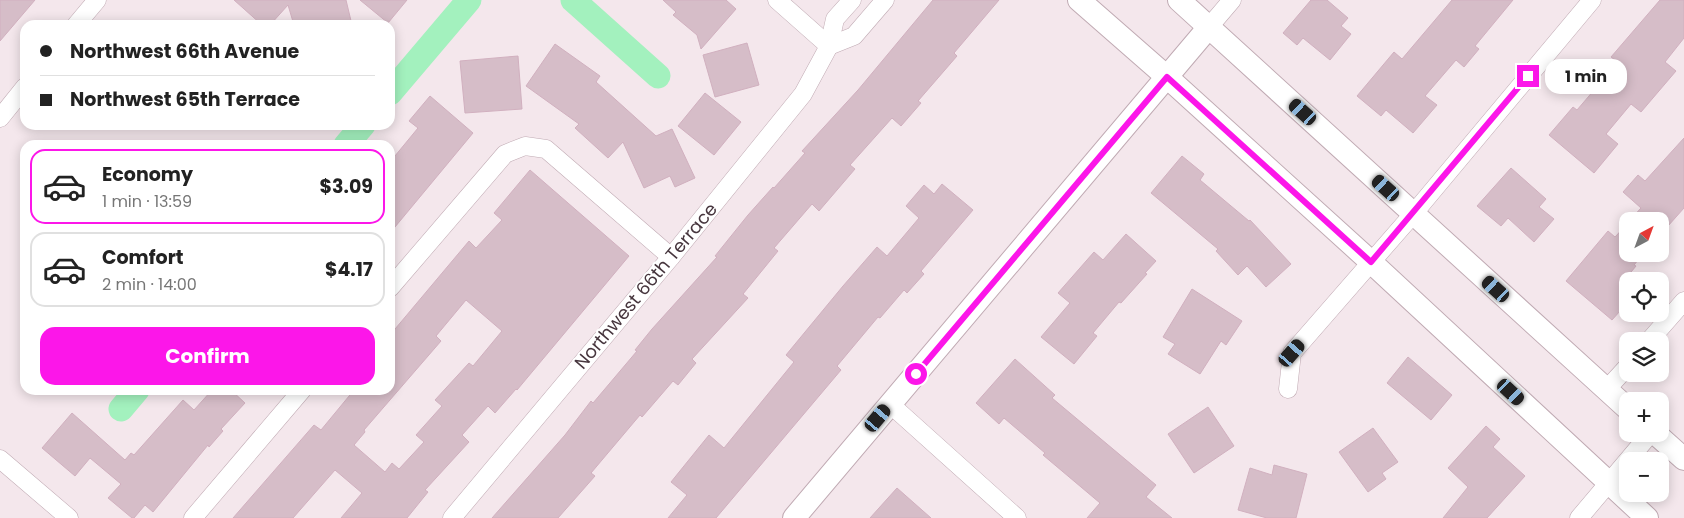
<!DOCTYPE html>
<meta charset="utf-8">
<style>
:root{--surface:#fff;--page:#f6f6f6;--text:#222;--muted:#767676;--line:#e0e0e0;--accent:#fc16e9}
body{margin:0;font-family:Poppins,sans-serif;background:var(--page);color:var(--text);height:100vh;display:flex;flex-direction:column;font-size:19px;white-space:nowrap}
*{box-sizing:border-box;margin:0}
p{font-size:16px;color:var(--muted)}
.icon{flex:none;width:28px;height:28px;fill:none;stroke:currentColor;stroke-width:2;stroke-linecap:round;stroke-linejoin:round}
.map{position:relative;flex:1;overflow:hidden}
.drawer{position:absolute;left:20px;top:140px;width:375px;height:255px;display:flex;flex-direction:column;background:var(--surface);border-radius:15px;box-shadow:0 2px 12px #0003}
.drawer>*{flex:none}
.top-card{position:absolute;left:20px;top:20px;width:375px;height:110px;border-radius:15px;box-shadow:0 2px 12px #0003;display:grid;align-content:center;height:110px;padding:0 20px;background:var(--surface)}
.needle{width:32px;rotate:41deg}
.controls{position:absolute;left:1619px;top:212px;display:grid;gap:10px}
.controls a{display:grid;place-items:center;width:50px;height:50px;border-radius:10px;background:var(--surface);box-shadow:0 2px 12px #0003;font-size:25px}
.end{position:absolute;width:22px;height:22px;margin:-11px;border:6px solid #fc16e9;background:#fff;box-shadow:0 0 0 2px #fff}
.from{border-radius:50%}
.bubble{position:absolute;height:35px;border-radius:15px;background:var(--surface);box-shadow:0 2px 12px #0003;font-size:16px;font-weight:700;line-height:35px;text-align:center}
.car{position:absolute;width:15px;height:30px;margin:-15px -8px;border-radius:6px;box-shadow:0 0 4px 1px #0007;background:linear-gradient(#222 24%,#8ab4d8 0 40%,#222 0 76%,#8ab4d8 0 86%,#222 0)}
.top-card b{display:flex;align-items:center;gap:18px;height:48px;font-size:19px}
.top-card b+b{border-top:1px solid var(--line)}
.top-card i{width:12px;height:12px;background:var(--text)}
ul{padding:9px 0 0;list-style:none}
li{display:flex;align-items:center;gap:15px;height:75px;margin:0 10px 8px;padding:0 10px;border:2px solid var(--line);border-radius:15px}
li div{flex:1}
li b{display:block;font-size:19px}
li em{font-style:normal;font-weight:700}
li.current{border-color:var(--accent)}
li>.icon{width:45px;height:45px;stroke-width:1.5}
.action{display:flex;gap:10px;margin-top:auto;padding:10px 20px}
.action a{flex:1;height:58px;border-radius:15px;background:var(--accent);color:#fff;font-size:20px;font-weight:700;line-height:58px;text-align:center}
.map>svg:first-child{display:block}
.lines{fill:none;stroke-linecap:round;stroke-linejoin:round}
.canal{stroke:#a3f1be;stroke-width:25}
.building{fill:#d6bdc8;stroke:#d1b0bf;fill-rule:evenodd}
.minor-casing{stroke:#c0aab3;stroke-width:19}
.tertiary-casing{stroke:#c0aab3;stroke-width:24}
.minor{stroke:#fff;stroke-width:18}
.tertiary{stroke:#fff;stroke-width:22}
.route{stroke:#fc16e9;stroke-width:6}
.labels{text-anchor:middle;stroke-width:4;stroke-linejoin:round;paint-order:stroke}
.street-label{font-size:18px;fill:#47363e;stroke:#fff}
</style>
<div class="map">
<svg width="1684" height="518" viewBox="0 0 1684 518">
<rect width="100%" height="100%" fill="#f4e7ec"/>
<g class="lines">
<!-- canal -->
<g class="canal">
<path d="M 573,0 L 658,76"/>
<path d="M 390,93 L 469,0"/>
<path d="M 346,145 L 363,125"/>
<path d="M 121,409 L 137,390"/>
</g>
</g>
<!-- building -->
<g class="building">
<path d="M 0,0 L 35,0 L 0,41 Z"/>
<path d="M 234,0 L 346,0 L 352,25 L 294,25 L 288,5 L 270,25 L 262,25 Z"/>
<path d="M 360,0 L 407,0 L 388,23 Z"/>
<path d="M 663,0 L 726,0 L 736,9 L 701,49 L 697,35 L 673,15 L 676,12 Z"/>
<path d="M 933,0 L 999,0 L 954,53 L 957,56 L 918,101 L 921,103 L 901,126 L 892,118 L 850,165 L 855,169 L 819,211 L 812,204 L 774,248 L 778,251 L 743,294 L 748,298 L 692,359 L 696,363 L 678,385 L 673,381 L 642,417 L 640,415 L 591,473 L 595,476 L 558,518 L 492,518 L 565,435 L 591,401 L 593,403 L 637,351 L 635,350 L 652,329 L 717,257 L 715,256 L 748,215 L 773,187 L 774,188 L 805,153 L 802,151 L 858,90 Z"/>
<path d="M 1311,0 L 1327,0 L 1348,18 L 1341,26 L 1351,34 L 1330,60 L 1303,38 L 1297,45 L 1283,33 Z"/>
<path d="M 1452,0 L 1513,0 L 1475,46 L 1479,49 L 1464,67 L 1456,60 L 1425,96 L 1437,105 L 1413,133 L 1386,110 L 1381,116 L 1357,96 L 1394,52 L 1402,59 Z"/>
<path d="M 1660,0 L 1684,0 L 1684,38 L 1665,62 L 1676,71 L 1641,112 L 1631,104 L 1606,134 L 1618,144 L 1594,173 L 1549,135 L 1573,107 L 1577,110 L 1618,62 L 1611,57 Z"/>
<path d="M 747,43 L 759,85 L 715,97 L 703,55 Z"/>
<path d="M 555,44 L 600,76 L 596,82 L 656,136 L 672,129 L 695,178 L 675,187 L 670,176 L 644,188 L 623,142 L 608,158 L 575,128 L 579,124 L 526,86 Z"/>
<path d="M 518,56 L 522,109 L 465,113 L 460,61 Z"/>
<path d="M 705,93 L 741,122 L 714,155 L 678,126 Z"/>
<path d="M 430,96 L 473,133 L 390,233 L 390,162 L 418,128 L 409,121 Z"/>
<path d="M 1684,138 L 1684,208 L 1660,235 L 1660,221 L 1629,221 L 1641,208 L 1623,192 L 1638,175 L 1645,181 Z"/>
<path d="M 1182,156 L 1204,174 L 1200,180 L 1249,221 L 1250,220 L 1291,264 L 1266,287 L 1247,266 L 1238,275 L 1216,251 L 1218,249 L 1151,193 Z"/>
<path d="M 1511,168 L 1546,199 L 1539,207 L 1554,219 L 1534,242 L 1508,218 L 1501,226 L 1477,206 Z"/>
<path d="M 530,170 L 629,256 L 517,390 L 516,389 L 495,413 L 488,406 L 462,435 L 469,442 L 425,490 L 428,492 L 407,518 L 341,518 L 362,493 L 335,470 L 293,518 L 233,518 L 314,425 L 321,430 L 354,390 L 390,390 L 390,335 L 469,241 L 476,248 L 502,220 L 494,213 ZM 466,300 L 502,331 L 473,366 L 469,363 L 435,400 L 442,406 L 416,435 L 424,442 L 399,469 L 392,463 L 385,472 L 354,445 L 365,432 L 364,430 L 441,341 L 436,336 Z"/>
<path d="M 942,184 L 973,210 L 921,271 L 924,274 L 907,293 L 904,290 L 880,318 L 878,317 L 837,366 L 841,370 L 716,518 L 668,518 L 687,495 L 671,482 L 709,435 L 724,448 L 794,362 L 786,355 L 843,286 L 877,247 L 887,256 L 919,218 L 906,206 L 924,185 L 934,194 Z"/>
<path d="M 1628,223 L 1628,254 L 1643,254 L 1634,265 L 1636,266 L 1627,277 L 1628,302 L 1612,320 L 1566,281 L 1608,231 L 1615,237 Z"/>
<path d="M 1126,234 L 1156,261 L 1145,273 L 1147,274 L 1121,303 L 1119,302 L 1093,333 L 1097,336 L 1074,364 L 1041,337 L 1070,303 L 1058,293 L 1094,252 L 1103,260 Z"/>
<path d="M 1192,289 L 1242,321 L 1226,345 L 1221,341 L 1200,374 L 1168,354 L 1175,344 L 1163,337 Z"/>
<path d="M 1408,357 L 1452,395 L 1431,420 L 1387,383 Z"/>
<path d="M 1015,359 L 1055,395 L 1052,398 L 1156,485 L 1146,497 L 1172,518 L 1087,518 L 1100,503 L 1043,455 L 1045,453 L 1004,418 L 999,424 L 976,403 Z"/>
<path d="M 212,390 L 231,390 L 245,403 L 221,429 L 223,431 L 209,447 L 208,445 L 153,512 L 145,505 L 134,518 L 132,518 L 108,498 L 121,484 L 90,458 L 75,476 L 42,448 L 72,413 L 125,460 L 131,453 L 134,455 L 183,400 L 194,410 Z"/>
<path d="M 1208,407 L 1234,446 L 1194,473 L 1168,434 Z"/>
<path d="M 1486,426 L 1500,439 L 1493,447 L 1525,476 L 1487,518 L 1443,518 L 1468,487 L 1448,468 Z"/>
<path d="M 1373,428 L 1398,462 L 1382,473 L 1386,479 L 1368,492 L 1339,452 Z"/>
<path d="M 1274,465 L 1307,474 L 1296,518 L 1267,518 L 1238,510 L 1250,468 L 1272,475 Z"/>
<path d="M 897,488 L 931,518 L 870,518 Z"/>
</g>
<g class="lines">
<!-- minor casing -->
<g class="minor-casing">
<g id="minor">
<path d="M 777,0 L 829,46"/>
<path d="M 76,25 L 97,0"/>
<path d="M 1209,27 L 1232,0"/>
<path d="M 829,46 L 854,36 L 885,0"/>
<path d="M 0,118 L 25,87"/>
<path d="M 390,288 L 505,154 L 525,146 L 546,149 L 671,257"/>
<path d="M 1649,341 L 1684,301"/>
<path d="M 1288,389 L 1292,353 L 1414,213 L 1592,0"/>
<path d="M 1606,390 L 1628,366"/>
<path d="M 890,404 L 1017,518"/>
<path d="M 0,459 L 69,518"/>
<path d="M 193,518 L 302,390"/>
<path d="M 452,518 L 671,257 L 803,94 L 829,46 L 835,19 L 852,0"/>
<path d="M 1579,518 L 1650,434"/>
</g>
</g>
<!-- tertiary casing -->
<g class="tertiary-casing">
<g id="tertiary">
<path d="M 1079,0 L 1167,77 L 1371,262 L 1647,518"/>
<path d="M 1179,0 L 1628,409"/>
<path d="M 1656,434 L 1684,459"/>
<path d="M 794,518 L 1209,27"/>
</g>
</g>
<!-- minor -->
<use href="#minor" class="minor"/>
<!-- tertiary -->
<use href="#tertiary" class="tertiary"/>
</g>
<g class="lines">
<!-- route -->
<path class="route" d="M 916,374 L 1167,77 L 1371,262 L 1528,76"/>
</g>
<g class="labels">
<!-- street labels -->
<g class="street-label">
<text transform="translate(646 286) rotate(-50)" y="6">Northwest 66th Terrace</text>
</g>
</g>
</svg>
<div class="controls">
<a><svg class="needle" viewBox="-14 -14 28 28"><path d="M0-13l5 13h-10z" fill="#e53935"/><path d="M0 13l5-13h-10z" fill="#767676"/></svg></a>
<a><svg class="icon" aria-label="locate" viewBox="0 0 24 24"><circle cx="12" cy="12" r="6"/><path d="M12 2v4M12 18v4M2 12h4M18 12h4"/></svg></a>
<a><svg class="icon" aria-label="layers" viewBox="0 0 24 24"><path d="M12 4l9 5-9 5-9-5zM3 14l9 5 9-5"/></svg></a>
<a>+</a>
<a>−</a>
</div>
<i class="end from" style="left:916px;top:374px"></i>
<i class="end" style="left:1528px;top:76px"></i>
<div class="bubble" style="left:1545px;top:59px;width:82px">1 min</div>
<i class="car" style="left:1303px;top:112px;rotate:312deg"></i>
<i class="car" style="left:1386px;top:188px;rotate:312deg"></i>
<i class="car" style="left:1496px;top:289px;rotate:312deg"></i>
<i class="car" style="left:1292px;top:353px;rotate:41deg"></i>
<i class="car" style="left:1511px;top:392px;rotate:133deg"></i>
<i class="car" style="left:878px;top:418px;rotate:40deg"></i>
<div class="top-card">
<b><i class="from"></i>Northwest 66th Avenue</b>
<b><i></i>Northwest 65th Terrace</b>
</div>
<section class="drawer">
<ul>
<li class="current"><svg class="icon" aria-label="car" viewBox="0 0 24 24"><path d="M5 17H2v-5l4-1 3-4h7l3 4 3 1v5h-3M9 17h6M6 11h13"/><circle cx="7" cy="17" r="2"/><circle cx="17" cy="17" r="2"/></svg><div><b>Economy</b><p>1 min · 13:59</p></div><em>$3.09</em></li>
<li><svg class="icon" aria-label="car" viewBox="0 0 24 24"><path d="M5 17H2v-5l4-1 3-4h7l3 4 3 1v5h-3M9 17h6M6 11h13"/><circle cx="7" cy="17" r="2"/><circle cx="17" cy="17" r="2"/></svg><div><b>Comfort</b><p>2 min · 14:00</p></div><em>$4.17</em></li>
</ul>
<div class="action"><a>Confirm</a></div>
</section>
</div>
